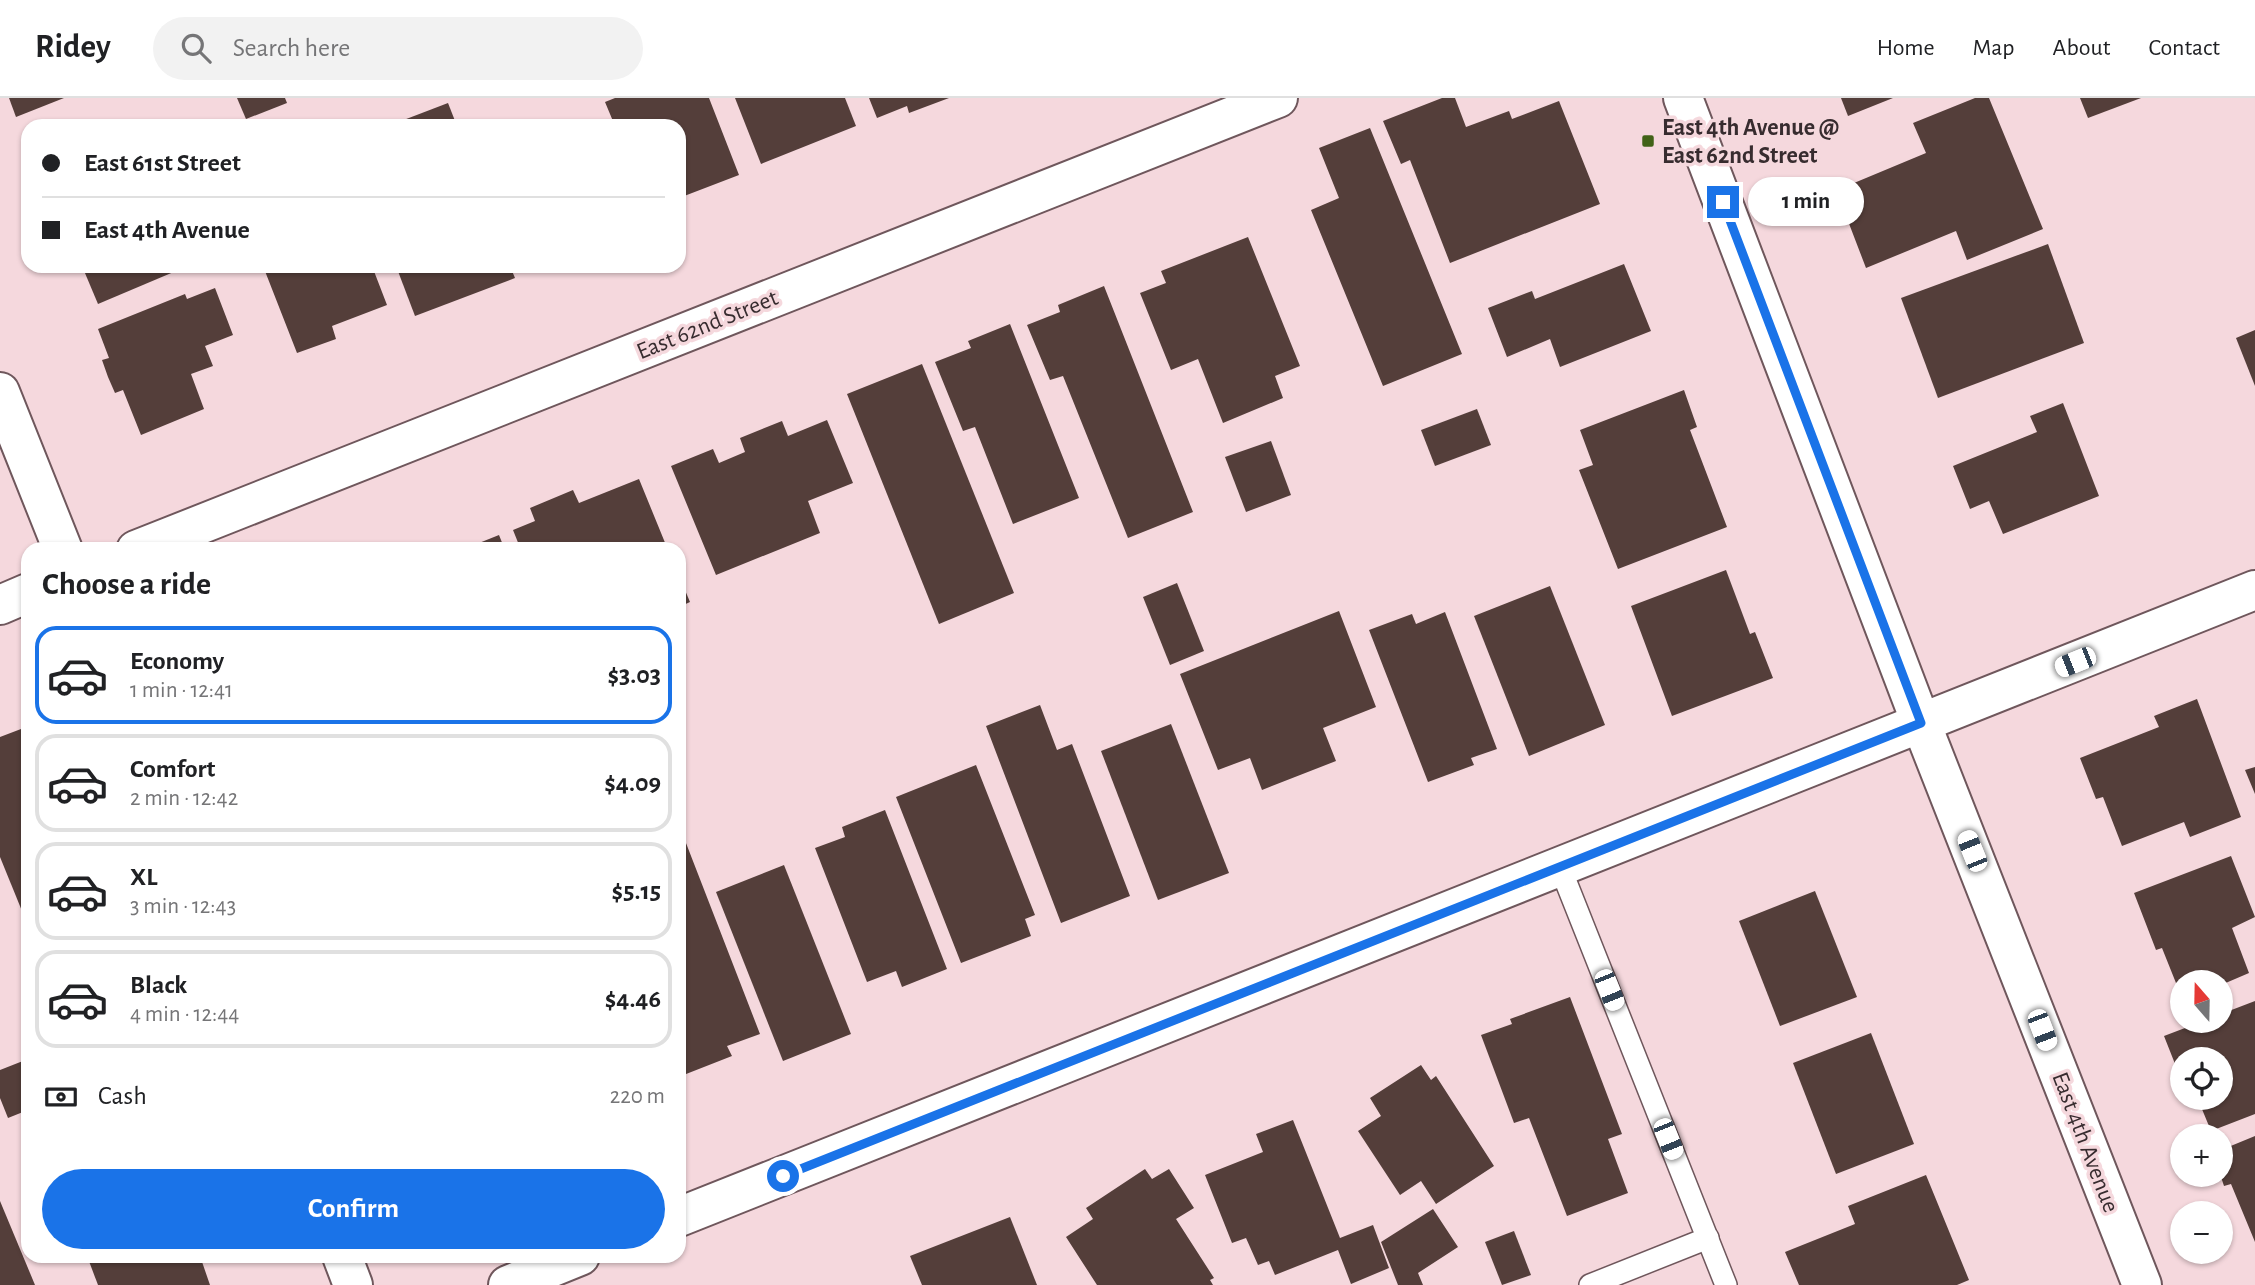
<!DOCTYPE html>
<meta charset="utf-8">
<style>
:root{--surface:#fff;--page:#f2f2f2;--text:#202124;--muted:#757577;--line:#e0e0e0;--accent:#1a73e8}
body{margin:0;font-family:"Alegreya Sans",sans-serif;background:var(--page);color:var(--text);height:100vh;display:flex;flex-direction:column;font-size:26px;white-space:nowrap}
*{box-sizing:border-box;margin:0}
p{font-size:23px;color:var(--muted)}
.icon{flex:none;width:38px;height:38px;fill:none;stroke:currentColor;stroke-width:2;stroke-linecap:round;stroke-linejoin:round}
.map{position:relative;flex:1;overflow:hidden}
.drawer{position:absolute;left:21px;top:444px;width:665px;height:721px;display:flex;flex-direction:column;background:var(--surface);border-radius:21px;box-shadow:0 2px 5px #0004}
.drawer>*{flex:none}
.hud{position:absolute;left:21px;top:21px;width:665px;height:154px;border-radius:21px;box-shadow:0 2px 5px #0004;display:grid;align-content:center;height:154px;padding:0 21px;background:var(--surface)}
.needle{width:46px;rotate:340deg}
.buttons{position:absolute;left:2170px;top:872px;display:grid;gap:14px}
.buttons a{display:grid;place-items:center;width:63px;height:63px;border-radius:50%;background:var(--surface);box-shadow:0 2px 5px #0004;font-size:35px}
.end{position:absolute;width:32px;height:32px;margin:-16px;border:9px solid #1a73e8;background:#fff;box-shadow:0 0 0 4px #fff}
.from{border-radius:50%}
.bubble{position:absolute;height:49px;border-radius:24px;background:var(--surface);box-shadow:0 2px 5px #0004;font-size:23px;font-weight:600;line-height:49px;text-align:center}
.car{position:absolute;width:21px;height:42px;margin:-21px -10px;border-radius:9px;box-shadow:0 0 5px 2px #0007;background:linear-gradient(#fff 24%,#345 0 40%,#fff 0 76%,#345 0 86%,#fff 0)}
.hud b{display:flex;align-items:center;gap:24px;height:66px;font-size:26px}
.hud b+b{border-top:2px solid var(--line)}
.hud i{width:18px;height:18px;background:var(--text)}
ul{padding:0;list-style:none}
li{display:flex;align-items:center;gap:21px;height:98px;margin:0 14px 10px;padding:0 7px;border:4px solid var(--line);border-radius:21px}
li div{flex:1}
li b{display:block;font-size:26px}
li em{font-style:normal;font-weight:600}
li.selected{border-color:var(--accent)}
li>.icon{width:63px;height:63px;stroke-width:1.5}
h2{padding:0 21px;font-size:32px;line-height:84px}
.pay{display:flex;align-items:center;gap:18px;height:77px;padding:0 21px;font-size:26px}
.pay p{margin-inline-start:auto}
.action{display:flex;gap:14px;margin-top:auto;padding:14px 21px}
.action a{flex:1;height:80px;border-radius:42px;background:var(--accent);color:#fff;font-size:28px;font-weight:600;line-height:80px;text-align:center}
header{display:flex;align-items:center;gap:42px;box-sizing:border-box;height:98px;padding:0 35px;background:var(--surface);border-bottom:2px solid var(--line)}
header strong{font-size:33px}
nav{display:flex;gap:38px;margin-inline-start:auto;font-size:24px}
.search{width:490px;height:63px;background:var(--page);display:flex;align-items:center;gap:18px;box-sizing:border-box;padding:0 24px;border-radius:38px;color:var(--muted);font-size:26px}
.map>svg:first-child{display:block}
.building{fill:#543e3a}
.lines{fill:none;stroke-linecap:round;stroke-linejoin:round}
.lane-casing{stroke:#6f575c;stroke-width:24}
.street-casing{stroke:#6f575c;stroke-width:42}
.secondary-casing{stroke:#6f575c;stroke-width:42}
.lane{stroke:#fff;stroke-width:21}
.street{stroke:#fff;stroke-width:38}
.secondary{stroke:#fff;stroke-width:38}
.route{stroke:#1a73e8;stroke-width:9}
.poi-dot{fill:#416217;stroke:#f5d8dd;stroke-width:2.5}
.labels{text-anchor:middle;stroke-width:7;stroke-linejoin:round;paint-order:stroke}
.poi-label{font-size:24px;font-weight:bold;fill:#372c2f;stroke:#f5d8dd;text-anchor:start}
.street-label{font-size:24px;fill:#372c2f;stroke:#f5d8dd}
</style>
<header>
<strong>Ridey</strong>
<div class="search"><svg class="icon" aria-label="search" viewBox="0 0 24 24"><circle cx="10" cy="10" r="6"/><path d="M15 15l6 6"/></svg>Search here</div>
<nav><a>Home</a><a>Map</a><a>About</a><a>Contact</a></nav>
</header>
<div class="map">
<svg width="2255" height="1187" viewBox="0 0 2255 1187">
<rect width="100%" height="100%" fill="#f5d8dd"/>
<!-- building -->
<g class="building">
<path d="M 9,0 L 64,0 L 16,19 Z"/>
<path d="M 237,0 L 285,0 L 287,5 L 246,21 Z"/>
<path d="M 615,0 L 709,0 L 739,77 L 679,100 L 679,28 L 615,28 L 605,4 Z"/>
<path d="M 735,0 L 845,0 L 856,28 L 761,66 Z"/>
<path d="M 869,0 L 949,0 L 909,15 L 907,8 L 877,20 Z"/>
<path d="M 1442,0 L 1455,0 L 1466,29 L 1509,13 L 1512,21 L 1559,3 L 1600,106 L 1450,165 L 1410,62 L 1401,66 L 1383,23 Z"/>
<path d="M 1841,0 L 1893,0 L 1848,18 Z"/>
<path d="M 1975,0 L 1989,0 L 2043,131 L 1967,162 L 1956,133 L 1866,170 L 1848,123 L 1854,121 L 1842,90 L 1926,55 L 1913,25 Z"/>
<path d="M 2080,0 L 2141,0 L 2088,20 Z"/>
<path d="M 448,5 L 457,28 L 388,28 Z"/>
<path d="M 1370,30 L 1462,256 L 1383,288 L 1311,112 L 1339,100 L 1319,50 Z"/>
<path d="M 1248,139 L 1300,268 L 1275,278 L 1283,300 L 1223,325 L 1198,261 L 1171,272 L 1140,195 L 1166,185 L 1161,173 Z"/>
<path d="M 2048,146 L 2084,245 L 1938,300 L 1901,200 Z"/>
<path d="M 1624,166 L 1651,233 L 1560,269 L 1550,241 L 1507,259 L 1488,210 L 1532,193 L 1535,201 Z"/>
<path d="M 82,168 L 174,168 L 176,173 L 98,206 Z"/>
<path d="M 263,168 L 372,168 L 387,207 L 332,228 L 336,241 L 297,255 Z"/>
<path d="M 396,168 L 510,168 L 515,180 L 415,218 Z"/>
<path d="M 1104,188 L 1193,414 L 1128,440 L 1063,278 L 1050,282 L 1027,227 L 1060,214 L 1058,207 Z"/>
<path d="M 215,190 L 233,237 L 205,248 L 213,268 L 191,276 L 204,311 L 141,337 L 123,292 L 115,295 L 108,279 L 102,262 L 109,260 L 98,231 L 185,196 L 187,201 Z"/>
<path d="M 1010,226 L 1079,400 L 1013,426 L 975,329 L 963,333 L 935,264 L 971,250 L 968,243 Z"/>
<path d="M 2255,232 L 2255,288 L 2236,240 Z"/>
<path d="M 922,266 L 1014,495 L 939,526 L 847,296 Z"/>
<path d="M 1684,292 L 1697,329 L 1690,332 L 1727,429 L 1618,471 L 1579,372 L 1593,367 L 1580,332 Z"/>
<path d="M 2063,305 L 2099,398 L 2003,436 L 1989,403 L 1970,411 L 1953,368 L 2037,334 L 2030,318 Z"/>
<path d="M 1477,311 L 1491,347 L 1435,368 L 1421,332 Z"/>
<path d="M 827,322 L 853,385 L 808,403 L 820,435 L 716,477 L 671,368 L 713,351 L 719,365 L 745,354 L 740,340 L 782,323 L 788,338 Z"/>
<path d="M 1271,343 L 1291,397 L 1246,414 L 1225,359 Z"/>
<path d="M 639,381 L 668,452 L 521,452 L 513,432 L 535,423 L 530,410 L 573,392 L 579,405 Z"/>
<path d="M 499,437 L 505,452 L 464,452 L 464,451 Z"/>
<path d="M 1726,472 L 1750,536 L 1755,534 L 1773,580 L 1672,618 L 1631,508 Z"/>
<path d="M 679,478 L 690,504 L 679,509 Z"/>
<path d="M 1177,485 L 1204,553 L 1170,567 L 1143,499 Z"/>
<path d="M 1550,488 L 1605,627 L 1529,658 L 1474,518 Z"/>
<path d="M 1339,513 L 1376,609 L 1323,630 L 1336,663 L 1262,692 L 1250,660 L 1218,672 L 1180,576 Z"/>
<path d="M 1445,514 L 1497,651 L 1471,660 L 1474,667 L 1428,684 L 1369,532 L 1412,516 L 1416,526 Z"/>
<path d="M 2197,601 L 2241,719 L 2190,739 L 2184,724 L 2122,748 L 2103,699 L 2096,701 L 2080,660 L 2159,629 L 2154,618 Z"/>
<path d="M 1040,607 L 1057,652 L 1072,646 L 1130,798 L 1061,825 L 986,628 Z"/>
<path d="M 1171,626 L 1229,775 L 1158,802 L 1101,653 Z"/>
<path d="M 21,631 L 28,647 L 28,811 L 22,813 L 0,759 L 0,639 Z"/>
<path d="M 976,667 L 1035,817 L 1025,821 L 1031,838 L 961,865 L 896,699 Z"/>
<path d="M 2255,669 L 2255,696 L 2245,672 Z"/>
<path d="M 885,712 L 947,871 L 902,889 L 896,873 L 867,884 L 815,750 L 845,739 L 842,729 Z"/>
<path d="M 679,727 L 760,936 L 727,948 L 732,958 L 681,978 L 679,972 Z"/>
<path d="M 2231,758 L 2255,819 L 2232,830 L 2249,875 L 2221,887 L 2221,884 L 2182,884 L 2182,900 L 2162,850 L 2156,852 L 2134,795 Z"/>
<path d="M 784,767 L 851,936 L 783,963 L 716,794 Z"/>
<path d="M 1815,793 L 1857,899 L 1780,928 L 1739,823 Z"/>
<path d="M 1570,899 L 1622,1036 L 1608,1041 L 1628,1095 L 1567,1118 L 1529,1020 L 1514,1025 L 1481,937 L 1512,926 L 1510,921 Z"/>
<path d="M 2255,903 L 2255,1016 L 2211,1033 L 2197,999 L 2221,999 L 2221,961 L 2182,961 L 2182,975 L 2179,976 L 2164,938 L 2206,922 L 2221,922 L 2221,916 Z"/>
<path d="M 1871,935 L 1914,1046 L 1836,1076 L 1793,965 Z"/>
<path d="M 28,961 L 28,1012 L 8,1020 L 0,1000 L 0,972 Z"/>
<path d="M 1421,967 L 1431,982 L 1436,978 L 1494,1068 L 1436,1106 L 1421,1083 L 1400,1097 L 1358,1033 L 1381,1018 L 1370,1000 Z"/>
<path d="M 1293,1022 L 1340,1140 L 1373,1127 L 1389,1170 L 1351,1186 L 1338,1152 L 1275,1177 L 1269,1163 L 1258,1167 L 1246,1140 L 1232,1145 L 1205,1077 L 1263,1054 L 1256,1036 Z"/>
<path d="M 2255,1038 L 2255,1144 L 2231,1086 L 2224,1088 L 2220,1076 L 2221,1052 Z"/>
<path d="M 1145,1071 L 1152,1081 L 1169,1071 L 1194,1110 L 1176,1121 L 1214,1180 L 1210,1182 L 1213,1187 L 1097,1187 L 1066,1139 L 1093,1121 L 1086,1110 Z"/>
<path d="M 1926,1077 L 1969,1182 L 1957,1187 L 1799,1187 L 1785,1154 L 1855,1126 L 1848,1108 Z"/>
<path d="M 0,1103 L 35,1187 L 0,1187 Z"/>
<path d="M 1433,1111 L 1458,1149 L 1418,1175 L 1423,1187 L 1398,1187 L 1381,1144 Z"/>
<path d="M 1010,1119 L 1037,1187 L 922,1187 L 910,1158 Z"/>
<path d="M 1514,1133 L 1531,1177 L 1502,1187 L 1485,1144 Z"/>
<path d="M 87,1158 L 200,1158 L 210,1187 L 98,1187 Z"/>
</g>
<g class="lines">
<!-- lane casing -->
<g class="lane-casing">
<g id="lane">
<path d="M 1560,769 L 1726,1187"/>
<path d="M 1590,1187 L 1708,1140"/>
</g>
</g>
<!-- street casing -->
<g class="street-casing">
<g id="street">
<path d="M 0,294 L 63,452"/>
<path d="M 136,452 L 1278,0"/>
<path d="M 0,507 L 28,495"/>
<path d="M 679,1119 L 2255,492"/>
<path d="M 342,1158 L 353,1187"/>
<path d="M 508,1187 L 580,1158"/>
</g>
</g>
<!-- secondary casing -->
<g class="secondary-casing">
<path id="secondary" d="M 1683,0 L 1921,625 L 2142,1187"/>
</g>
<!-- lane -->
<use href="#lane" class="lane"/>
<!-- street -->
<use href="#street" class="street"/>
<!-- secondary -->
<use href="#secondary" class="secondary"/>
</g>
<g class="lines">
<!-- route -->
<path class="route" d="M 783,1078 L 1921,625 L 1723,104"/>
</g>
<!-- markers -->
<rect class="poi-dot" x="1641" y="36" width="14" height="14" rx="3.5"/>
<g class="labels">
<!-- poi labels -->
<g class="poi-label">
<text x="1662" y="37">East 4th Avenue @<tspan x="1662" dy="28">East 62nd Street</tspan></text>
</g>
<!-- street labels -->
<g class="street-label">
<text transform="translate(707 226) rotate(-22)" y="8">East 62nd Street</text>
<text transform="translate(2086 1044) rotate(69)" y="8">East 4th Avenue</text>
</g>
</g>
</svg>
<div class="buttons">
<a><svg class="needle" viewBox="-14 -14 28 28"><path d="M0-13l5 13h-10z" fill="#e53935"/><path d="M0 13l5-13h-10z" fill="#757577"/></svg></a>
<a><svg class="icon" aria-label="locate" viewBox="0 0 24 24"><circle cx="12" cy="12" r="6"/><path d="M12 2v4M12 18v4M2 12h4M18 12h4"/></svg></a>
<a>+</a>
<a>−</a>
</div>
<i class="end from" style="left:783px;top:1078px"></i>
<i class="end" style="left:1723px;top:104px"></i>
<div class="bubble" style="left:1748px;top:79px;width:116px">1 min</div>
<i class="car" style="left:2075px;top:564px;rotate:248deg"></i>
<i class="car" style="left:1972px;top:753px;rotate:338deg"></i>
<i class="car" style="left:1609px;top:892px;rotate:158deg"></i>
<i class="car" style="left:2042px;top:932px;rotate:159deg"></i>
<i class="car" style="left:1668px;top:1041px;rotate:158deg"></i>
<div class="hud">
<b><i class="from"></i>East 61st Street</b>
<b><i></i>East 4th Avenue</b>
</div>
<section class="drawer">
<h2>Choose a ride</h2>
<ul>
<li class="selected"><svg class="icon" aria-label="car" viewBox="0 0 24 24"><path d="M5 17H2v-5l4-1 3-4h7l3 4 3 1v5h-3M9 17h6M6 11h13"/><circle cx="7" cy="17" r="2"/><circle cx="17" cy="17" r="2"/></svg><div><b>Economy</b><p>1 min · 12:41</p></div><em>$3.03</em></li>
<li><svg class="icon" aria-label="car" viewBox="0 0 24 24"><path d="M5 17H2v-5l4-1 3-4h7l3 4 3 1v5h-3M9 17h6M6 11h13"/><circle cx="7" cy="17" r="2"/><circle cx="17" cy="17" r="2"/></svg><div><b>Comfort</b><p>2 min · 12:42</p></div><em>$4.09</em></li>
<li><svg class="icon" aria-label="car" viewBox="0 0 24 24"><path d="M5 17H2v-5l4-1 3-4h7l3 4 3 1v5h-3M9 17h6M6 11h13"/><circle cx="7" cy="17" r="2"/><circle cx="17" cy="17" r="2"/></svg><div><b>XL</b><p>3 min · 12:43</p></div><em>$5.15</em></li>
<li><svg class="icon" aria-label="car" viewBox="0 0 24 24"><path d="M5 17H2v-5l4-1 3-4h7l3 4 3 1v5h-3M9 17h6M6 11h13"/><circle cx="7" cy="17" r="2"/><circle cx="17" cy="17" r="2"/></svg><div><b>Black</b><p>4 min · 12:44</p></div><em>$4.46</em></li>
</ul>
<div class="pay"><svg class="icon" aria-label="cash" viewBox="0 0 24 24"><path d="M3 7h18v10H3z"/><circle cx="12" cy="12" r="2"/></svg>Cash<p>220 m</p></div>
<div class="action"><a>Confirm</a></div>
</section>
</div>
